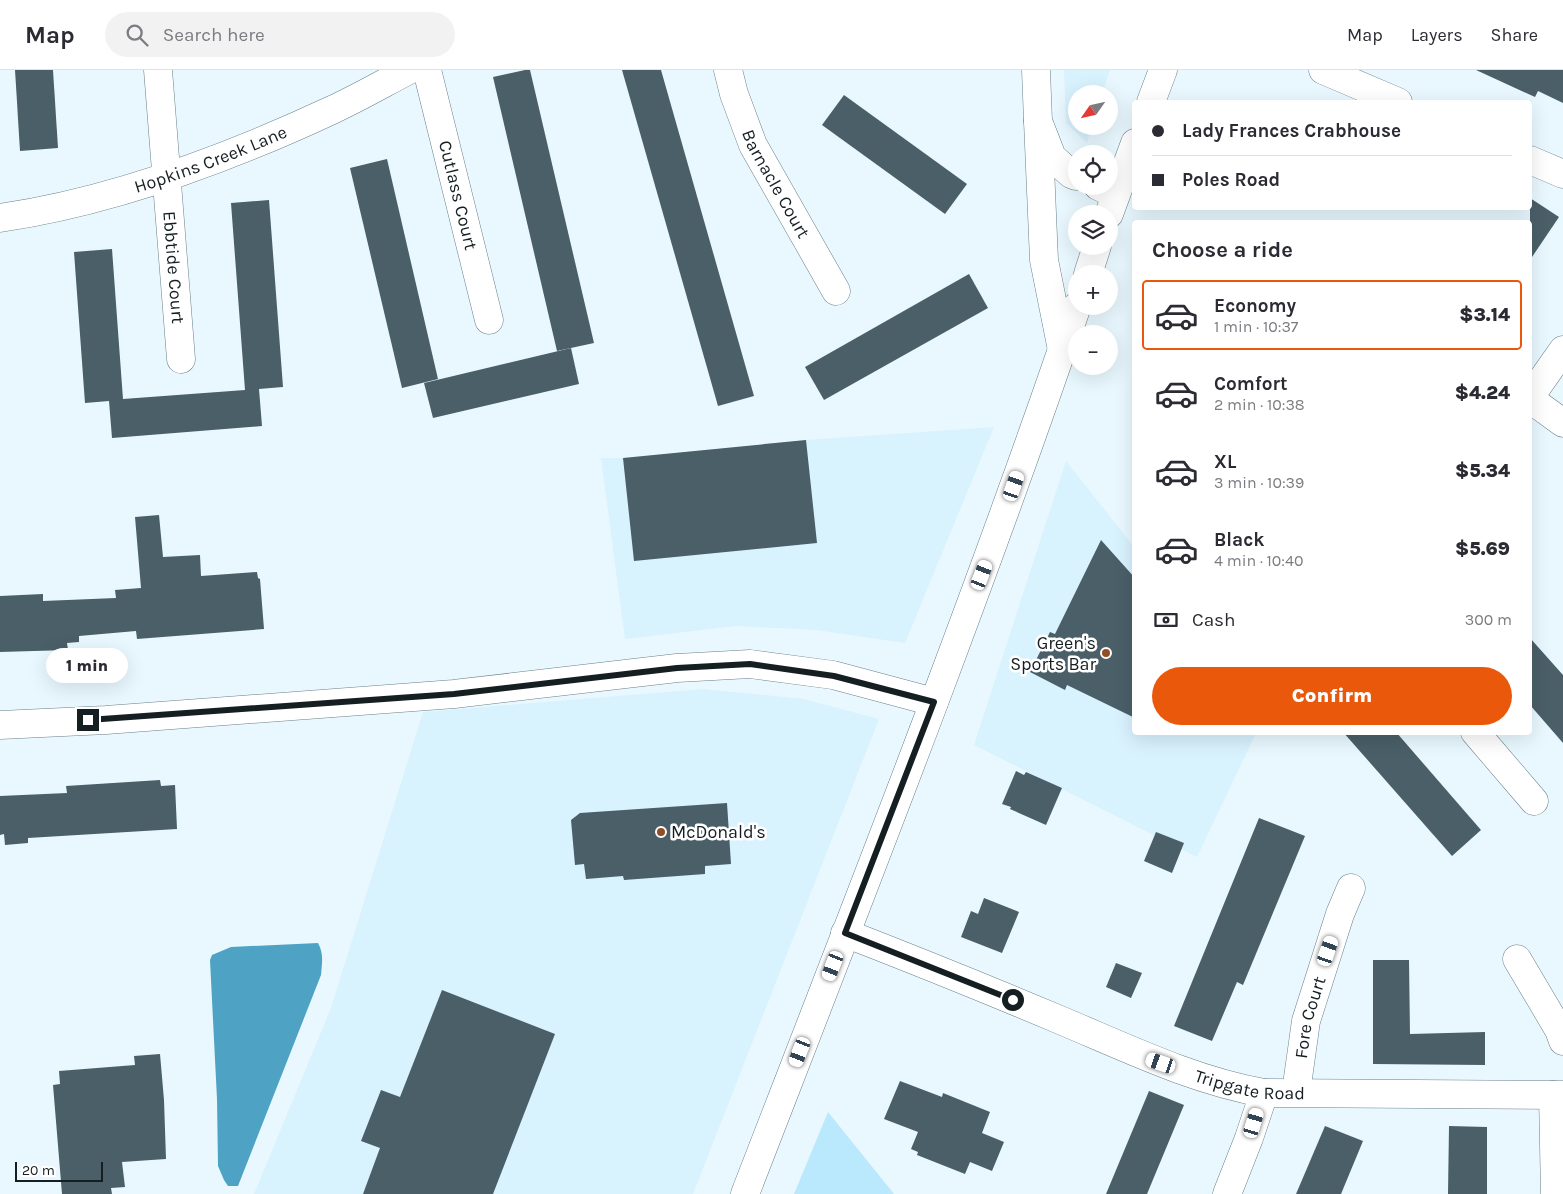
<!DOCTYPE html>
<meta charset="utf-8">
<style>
:root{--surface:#fff;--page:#f2f2f3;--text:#2b2b33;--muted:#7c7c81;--line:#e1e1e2;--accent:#ea580c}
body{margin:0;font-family:Karla,sans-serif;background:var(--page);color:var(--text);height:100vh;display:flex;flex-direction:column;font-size:19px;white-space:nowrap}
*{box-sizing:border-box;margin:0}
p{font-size:16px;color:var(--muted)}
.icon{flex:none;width:28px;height:28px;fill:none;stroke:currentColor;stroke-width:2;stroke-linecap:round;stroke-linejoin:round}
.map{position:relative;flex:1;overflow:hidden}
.panel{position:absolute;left:1132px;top:150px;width:400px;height:515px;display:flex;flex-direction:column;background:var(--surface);border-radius:5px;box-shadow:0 5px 20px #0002}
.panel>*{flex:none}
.banner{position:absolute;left:1132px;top:30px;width:400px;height:110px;border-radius:5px;box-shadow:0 5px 20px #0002;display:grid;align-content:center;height:110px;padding:0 20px;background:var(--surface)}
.needle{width:32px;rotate:236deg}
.tools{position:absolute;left:1068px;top:15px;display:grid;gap:10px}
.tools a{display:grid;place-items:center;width:50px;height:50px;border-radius:50%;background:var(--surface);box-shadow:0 5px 20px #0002;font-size:25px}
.scale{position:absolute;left:15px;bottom:12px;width:88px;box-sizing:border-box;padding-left:5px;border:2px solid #151e21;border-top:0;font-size:14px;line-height:18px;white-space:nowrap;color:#151e21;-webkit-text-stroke:4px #fff;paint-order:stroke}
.end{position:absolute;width:22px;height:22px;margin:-11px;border:6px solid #151e21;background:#fff;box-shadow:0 0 0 2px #fff}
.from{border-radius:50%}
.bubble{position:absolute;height:35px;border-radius:18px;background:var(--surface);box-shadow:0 5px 20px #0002;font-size:16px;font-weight:800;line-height:35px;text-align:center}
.car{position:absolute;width:15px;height:30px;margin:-15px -8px;border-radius:6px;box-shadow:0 0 4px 1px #0007;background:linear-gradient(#fff 24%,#345 0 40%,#fff 0 76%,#345 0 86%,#fff 0)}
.banner b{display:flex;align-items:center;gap:18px;height:48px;font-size:19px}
.banner b+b{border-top:1px solid var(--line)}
.banner i{width:12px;height:12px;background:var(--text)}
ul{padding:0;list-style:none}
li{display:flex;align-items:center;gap:15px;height:70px;margin:0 10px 8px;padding:0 10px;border:2px solid transparent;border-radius:5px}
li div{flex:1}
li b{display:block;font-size:19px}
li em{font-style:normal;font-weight:800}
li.current{border-color:var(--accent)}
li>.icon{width:45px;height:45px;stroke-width:1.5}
h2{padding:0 20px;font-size:22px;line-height:60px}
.pay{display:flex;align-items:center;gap:12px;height:55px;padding:0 20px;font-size:19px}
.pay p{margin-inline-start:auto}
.action{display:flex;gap:10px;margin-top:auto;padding:10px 20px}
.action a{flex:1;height:58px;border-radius:30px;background:var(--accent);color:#fff;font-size:20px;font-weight:800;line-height:58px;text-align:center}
header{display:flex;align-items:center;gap:30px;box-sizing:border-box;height:70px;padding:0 25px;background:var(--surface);border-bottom:1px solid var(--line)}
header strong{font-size:24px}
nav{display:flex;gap:28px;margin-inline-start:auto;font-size:18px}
.search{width:350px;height:45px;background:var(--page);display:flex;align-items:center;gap:12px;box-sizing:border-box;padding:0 18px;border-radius:28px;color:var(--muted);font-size:19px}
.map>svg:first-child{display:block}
.built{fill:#d8f2fe}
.green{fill:#bae8fc}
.water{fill:#4ea2c3}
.building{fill:#4a5f68}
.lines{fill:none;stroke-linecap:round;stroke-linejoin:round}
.minor-casing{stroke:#6a808a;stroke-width:29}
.tertiary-casing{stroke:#6a808a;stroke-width:29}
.minor{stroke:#fff;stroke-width:28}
.tertiary{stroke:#fff;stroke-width:28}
.route{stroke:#151e21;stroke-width:6}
.poi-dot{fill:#924c26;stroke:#fff;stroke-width:2}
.labels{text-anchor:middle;stroke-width:5;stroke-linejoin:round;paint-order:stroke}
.street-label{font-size:18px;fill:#151e21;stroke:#fff}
.poi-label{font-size:18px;fill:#151e21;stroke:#fff;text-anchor:end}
</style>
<header>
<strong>Map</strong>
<div class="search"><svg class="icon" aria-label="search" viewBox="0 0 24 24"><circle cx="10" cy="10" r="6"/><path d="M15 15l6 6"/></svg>Search here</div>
<nav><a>Map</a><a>Layers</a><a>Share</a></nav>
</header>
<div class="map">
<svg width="1563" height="1124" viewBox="0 0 1563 1124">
<rect width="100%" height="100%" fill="#e9f8ff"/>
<!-- built -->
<g class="built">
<path d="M 1064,0 L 1110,0 L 1102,24 L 1076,24 L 1076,56 L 1092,56 L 1087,73 L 1066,53 Z"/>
<path d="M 994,357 L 905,573 L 816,560 L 736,556 L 625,569 L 601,388 L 623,388 L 806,370 Z"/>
<path d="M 1066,391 L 1135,478 L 1135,662 L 1256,663 L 1197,787 L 974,675 Z"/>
<path d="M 703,619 L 804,629 L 879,649 L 693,1124 L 254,1124 L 331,938 L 423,642 Z"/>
</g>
<!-- green -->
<path class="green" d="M 828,1042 L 894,1124 L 794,1124 Z"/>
<!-- water -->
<path class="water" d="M 318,873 C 324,884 322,893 321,905 L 238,1116 L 228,1116 L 224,1110 L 218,1096 L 217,1029 L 210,890 L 212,885 L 231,877 Z"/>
<!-- building -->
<g class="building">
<path d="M 15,0 L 53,0 L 58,78 L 20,81 Z"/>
<path d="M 525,0 L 530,0 L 594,273 L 557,281 L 493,7 Z"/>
<path d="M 622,0 L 661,0 L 754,326 L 718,336 Z"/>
<path d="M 1476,0 L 1563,0 L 1563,33 L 1538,21 L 1535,27 Z"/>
<path d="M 844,25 L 967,114 L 945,144 L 822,55 Z"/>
<path d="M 387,89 L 438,309 L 402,318 L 350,98 Z"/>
<path d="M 1530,128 L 1559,147 L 1530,190 Z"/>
<path d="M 269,130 L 283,317 L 259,319 L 262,356 L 112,368 L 109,331 L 85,333 L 74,182 L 112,179 L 123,329 L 245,320 L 231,133 Z"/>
<path d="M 969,204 L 988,238 L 824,330 L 805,297 Z"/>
<path d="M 571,278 L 579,314 L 433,348 L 424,313 Z"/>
<path d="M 806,370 L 817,473 L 634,491 L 623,388 Z"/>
<path d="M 159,445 L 163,487 L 200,485 L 201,506 L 257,502 L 258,508 L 260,509 L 264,559 L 137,569 L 136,561 L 79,566 L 79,572 L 67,573 L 68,580 L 0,582 L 0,526 L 43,524 L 43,531 L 116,528 L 115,520 L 141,518 L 135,447 Z"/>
<path d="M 1101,470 L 1135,508 L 1135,648 L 1067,615 L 1065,620 L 1030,602 L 1050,562 L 1055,564 Z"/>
<path d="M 1530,568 L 1563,605 L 1563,673 L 1530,635 Z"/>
<path d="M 1343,662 L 1396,662 L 1481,760 L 1452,786 Z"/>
<path d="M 1016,701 L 1024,705 L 1026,702 L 1062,718 L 1046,755 L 1010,739 L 1011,737 L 1002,734 Z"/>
<path d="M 160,710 L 161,716 L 175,715 L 177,759 L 28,768 L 28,773 L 5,775 L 4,764 L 0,765 L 0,726 L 67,723 L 66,716 Z"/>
<path d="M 727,733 L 731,794 L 705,796 L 705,804 L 624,810 L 623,806 L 586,809 L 584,794 L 575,795 L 571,750 L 580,743 Z"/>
<path d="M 1259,748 L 1305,766 L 1243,915 L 1237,912 L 1212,971 L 1174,956 Z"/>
<path d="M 1156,762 L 1184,773 L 1172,803 L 1144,791 Z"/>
<path d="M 984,828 L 1019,842 L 1002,883 L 961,867 L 971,841 L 978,844 Z"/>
<path d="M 1373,890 L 1409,890 L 1410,964 L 1485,962 L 1485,995 L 1373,994 Z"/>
<path d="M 1116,893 L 1142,903 L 1131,928 L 1106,917 Z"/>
<path d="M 442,920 L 555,964 L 493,1124 L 363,1124 L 380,1078 L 361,1071 L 381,1020 L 400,1027 Z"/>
<path d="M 160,984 L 164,1030 L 166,1089 L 122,1092 L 125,1117 L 111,1118 L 112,1124 L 62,1124 L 53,1015 L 60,1014 L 59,1001 L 135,995 L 134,986 Z"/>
<path d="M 900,1011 L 942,1027 L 943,1023 L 990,1042 L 982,1063 L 1004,1072 L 992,1101 L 970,1092 L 965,1104 L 917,1085 L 918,1082 L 911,1079 L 918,1062 L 884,1049 Z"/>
<path d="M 1149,1021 L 1184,1035 L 1147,1124 L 1106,1124 Z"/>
<path d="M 1325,1056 L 1363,1071 L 1341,1124 L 1296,1124 Z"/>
<path d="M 1449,1056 L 1487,1057 L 1487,1124 L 1448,1124 Z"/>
</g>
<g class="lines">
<!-- minor casing -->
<g class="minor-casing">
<g id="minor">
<path id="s1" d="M 158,0 L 181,289"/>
<path id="s2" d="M 427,0 L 489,250"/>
<path id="s3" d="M 728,0 L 734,24 L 753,75 L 836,221"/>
<path d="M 1036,0 L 1038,51 L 1052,87 L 1071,104 L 1076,106"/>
<path d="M 1323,0 L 1398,32"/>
<path d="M 1038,51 L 1044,190 L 1062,280"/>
<path d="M 1530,90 L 1563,104"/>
<path d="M 1098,116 L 1115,124"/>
<path id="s4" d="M 0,148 C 115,131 227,89 332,40 C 358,28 384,13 409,0"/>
<path d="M 1530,327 L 1563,280"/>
<path d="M 1530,329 L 1563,353"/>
<path d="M 0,655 L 106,650 L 454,624 L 677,598 L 750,594 L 833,605 L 934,632"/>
<path d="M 1475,662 L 1534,731"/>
<path id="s5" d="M 845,863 C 917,891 989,920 1060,950 C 1127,978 1192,1010 1264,1023 L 1563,1025"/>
<path d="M 1517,889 L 1559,960 L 1563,971"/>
<path id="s6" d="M 1296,1022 L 1306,951 L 1340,844 L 1351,818"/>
<path d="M 1553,1025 L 1555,1124"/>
<path d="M 1227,1124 L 1249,1068 L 1264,1023"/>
</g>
</g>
<!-- tertiary casing -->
<g class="tertiary-casing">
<g id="tertiary">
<path d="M 1151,32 L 1163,0"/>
<path d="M 1109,144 L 1135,73"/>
<path d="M 1088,204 L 1097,176"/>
<path d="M 745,1124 C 859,829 975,535 1077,236"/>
</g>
</g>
<!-- minor -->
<use href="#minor" class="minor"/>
<!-- tertiary -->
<use href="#tertiary" class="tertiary"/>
</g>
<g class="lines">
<!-- route -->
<path class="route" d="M 88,650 L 454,624 L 677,598 L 750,594 L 834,606 L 934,632 L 845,863 L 1013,930"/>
</g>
<!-- markers -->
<g class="poi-dot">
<circle cx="1106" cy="583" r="5"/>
<circle cx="661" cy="762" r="5"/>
</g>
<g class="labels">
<!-- street labels -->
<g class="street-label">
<text dy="6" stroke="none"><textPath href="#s4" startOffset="219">Hopkins Creek Lane</textPath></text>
<text dy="6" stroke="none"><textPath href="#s3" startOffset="124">Barnacle Court</textPath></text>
<text dy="6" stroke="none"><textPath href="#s2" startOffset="129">Cutlass Court</textPath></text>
<text dy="6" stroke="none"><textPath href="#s1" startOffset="198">Ebbtide Court</textPath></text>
<text dy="6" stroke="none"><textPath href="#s6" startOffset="76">Fore Court</textPath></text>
<text dy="6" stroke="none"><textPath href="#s5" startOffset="434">Tripgate Road</textPath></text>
</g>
<!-- poi labels -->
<g class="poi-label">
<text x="1096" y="579">Green's<tspan x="1096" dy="21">Sports Bar</tspan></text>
<text x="671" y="768" text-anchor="start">McDonald's</text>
</g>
</g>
</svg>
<div class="tools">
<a><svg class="needle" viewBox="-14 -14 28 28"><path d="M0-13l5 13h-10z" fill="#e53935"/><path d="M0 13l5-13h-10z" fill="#7c7c81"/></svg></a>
<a><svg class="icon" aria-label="locate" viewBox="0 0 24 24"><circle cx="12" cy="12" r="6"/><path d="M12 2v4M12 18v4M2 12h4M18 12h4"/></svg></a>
<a><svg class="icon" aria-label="layers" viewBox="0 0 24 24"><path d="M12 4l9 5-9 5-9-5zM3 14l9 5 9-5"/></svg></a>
<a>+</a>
<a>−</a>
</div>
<div class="scale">20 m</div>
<i class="end from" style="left:1013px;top:930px"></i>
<i class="end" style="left:88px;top:650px"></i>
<div class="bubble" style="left:46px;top:578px;width:82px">1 min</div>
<i class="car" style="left:1014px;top:416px;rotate:19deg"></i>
<i class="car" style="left:982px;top:505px;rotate:21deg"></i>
<i class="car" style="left:1328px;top:881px;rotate:19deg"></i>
<i class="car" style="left:833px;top:896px;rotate:201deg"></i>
<i class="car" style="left:800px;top:982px;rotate:201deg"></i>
<i class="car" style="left:1161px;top:993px;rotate:289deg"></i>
<i class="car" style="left:1254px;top:1053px;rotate:17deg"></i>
<div class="banner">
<b><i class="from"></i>Lady Frances Crabhouse</b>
<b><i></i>Poles Road</b>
</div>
<section class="panel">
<h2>Choose a ride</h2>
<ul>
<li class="current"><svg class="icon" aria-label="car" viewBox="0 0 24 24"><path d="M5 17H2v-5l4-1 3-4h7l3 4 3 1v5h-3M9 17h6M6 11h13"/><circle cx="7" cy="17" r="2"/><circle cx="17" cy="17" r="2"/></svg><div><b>Economy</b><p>1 min · 10:37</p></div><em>$3.14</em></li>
<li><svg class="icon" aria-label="car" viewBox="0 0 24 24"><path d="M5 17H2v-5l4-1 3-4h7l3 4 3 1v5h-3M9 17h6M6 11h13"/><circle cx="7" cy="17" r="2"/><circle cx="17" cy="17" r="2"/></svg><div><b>Comfort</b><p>2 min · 10:38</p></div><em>$4.24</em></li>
<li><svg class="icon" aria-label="car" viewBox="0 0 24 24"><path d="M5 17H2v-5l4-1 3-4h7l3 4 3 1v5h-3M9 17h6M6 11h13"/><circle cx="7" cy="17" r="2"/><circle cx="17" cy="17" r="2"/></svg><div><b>XL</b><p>3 min · 10:39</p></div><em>$5.34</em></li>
<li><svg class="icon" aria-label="car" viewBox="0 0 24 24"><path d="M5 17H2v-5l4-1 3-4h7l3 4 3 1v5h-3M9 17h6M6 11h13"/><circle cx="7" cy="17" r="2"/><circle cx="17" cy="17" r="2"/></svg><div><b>Black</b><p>4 min · 10:40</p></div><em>$5.69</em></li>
</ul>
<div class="pay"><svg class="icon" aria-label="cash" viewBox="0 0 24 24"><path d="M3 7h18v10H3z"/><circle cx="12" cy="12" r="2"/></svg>Cash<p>300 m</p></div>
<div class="action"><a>Confirm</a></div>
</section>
</div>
